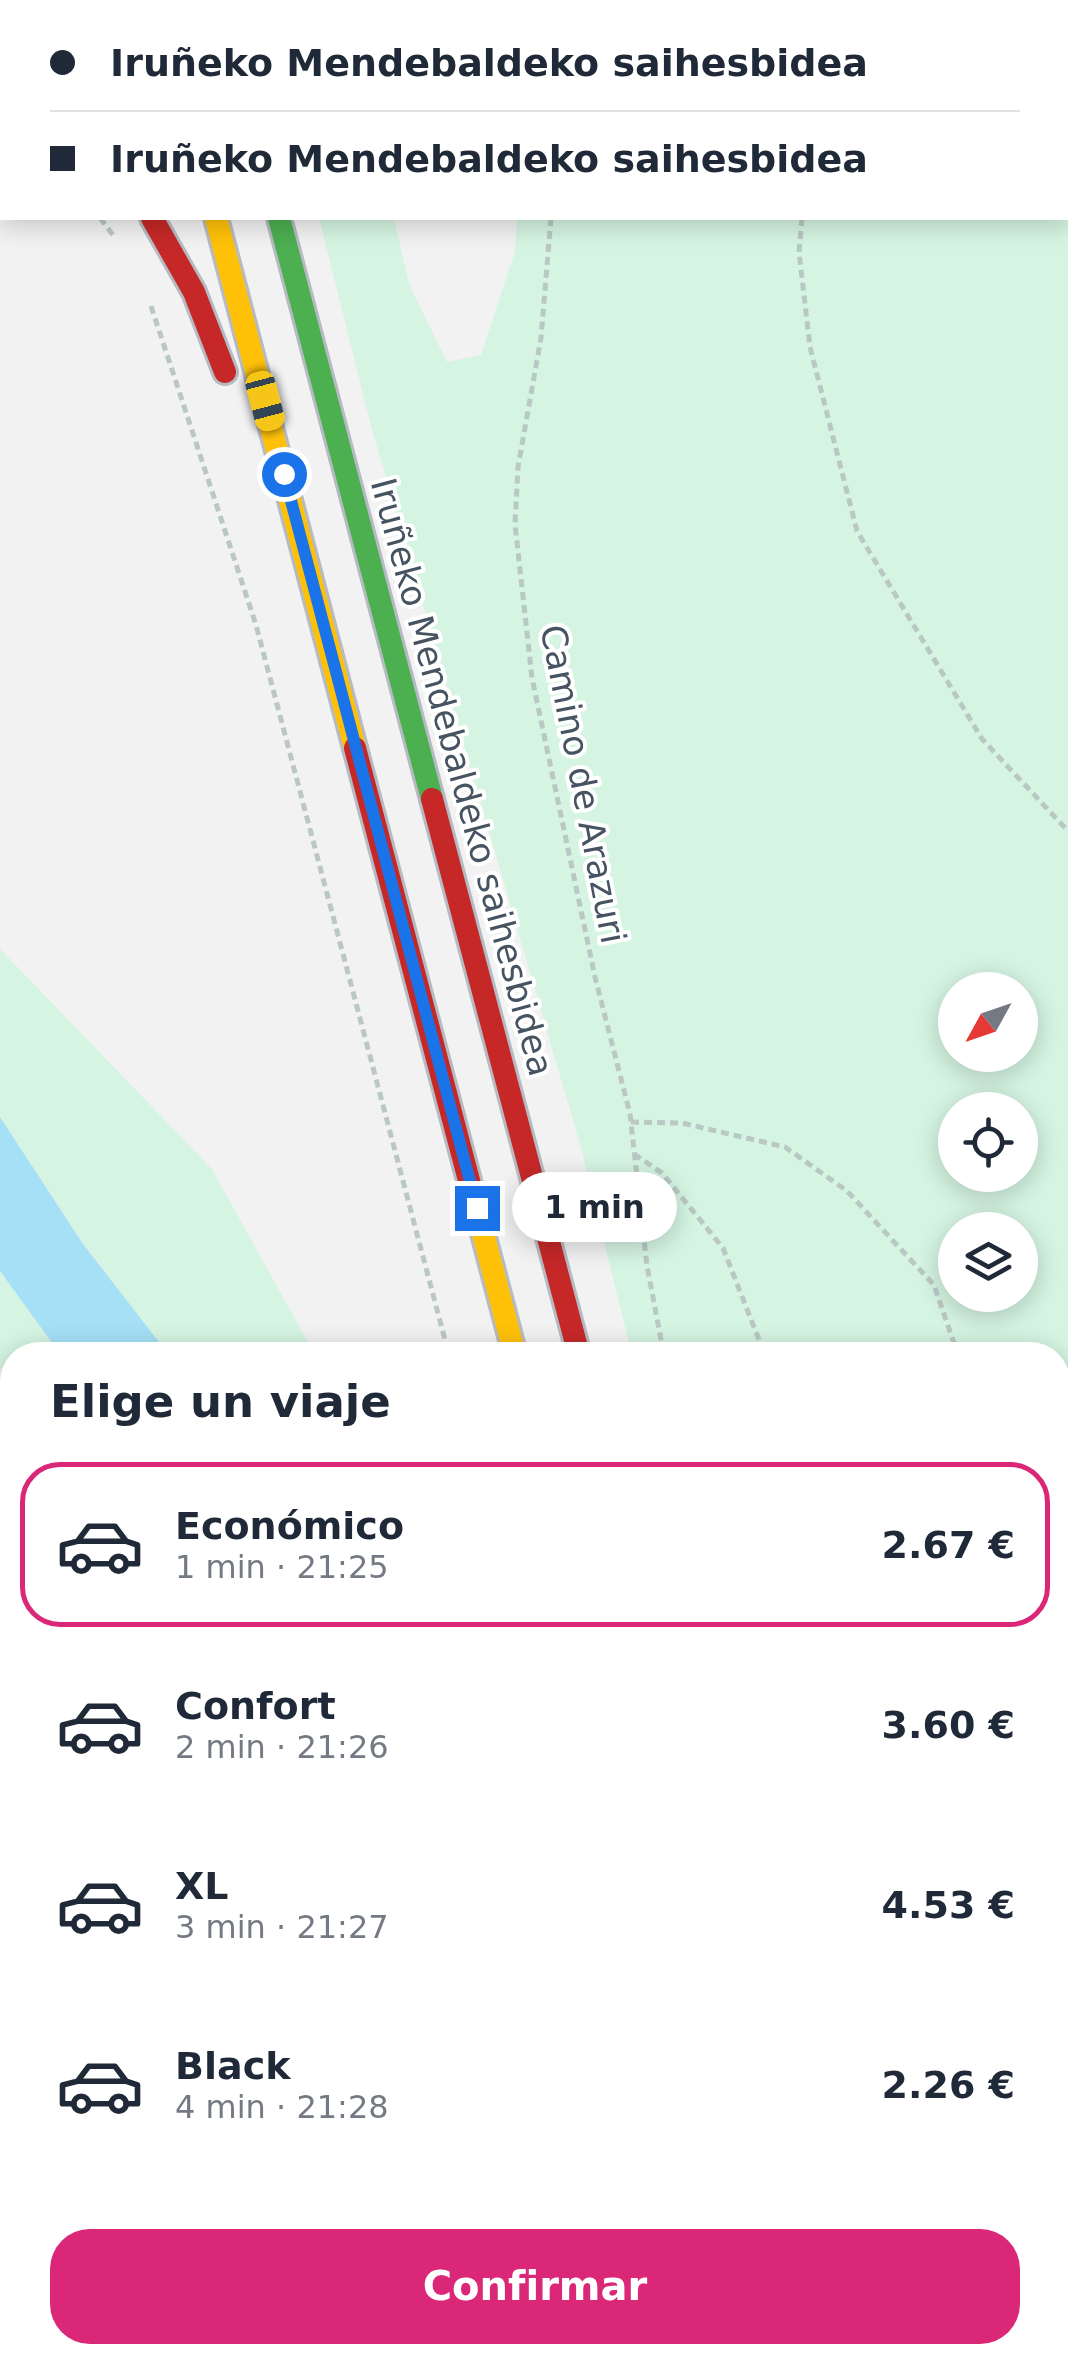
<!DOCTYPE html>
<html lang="es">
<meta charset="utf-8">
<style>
:root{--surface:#fff;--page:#f6f6f7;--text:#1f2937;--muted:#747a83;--line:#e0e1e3;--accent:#db2777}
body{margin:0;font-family:"DejaVu Sans",sans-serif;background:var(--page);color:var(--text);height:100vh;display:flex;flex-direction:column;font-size:38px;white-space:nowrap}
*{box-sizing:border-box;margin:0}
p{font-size:32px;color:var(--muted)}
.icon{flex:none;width:55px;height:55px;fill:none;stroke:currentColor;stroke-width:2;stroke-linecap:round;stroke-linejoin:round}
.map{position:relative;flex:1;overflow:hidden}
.details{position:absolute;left:0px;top:1342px;width:1070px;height:1022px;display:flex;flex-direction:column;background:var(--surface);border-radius:40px 40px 0 0;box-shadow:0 5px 25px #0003}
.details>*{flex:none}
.hud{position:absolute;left:0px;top:0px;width:1070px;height:220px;box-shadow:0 5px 25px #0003;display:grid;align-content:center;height:220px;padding:0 50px;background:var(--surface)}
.needle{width:65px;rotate:230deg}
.controls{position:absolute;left:938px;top:972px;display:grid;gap:20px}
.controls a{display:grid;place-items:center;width:100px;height:100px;border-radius:50%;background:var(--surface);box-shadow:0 5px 25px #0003;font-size:50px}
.end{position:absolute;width:45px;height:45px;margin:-22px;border:12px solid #1a73e8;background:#fff;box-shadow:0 0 0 5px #fff}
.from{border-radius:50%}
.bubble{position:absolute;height:70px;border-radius:35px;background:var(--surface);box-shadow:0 5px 25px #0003;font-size:32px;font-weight:700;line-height:70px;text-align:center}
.car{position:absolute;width:30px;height:60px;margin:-30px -15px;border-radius:12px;box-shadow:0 0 8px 2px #0007;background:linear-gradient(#f5c518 24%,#345 0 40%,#f5c518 0 76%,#345 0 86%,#f5c518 0)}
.hud b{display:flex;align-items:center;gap:35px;height:95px;font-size:38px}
.hud b+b{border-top:2px solid var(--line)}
.hud i{width:25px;height:25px;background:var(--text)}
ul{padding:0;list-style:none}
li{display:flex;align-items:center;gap:30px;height:165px;margin:0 20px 15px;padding:0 30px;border:5px solid transparent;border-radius:40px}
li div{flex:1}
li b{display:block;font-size:38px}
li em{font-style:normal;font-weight:700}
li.active{border-color:var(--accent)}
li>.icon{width:90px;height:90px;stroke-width:1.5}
h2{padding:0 50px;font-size:45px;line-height:120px}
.action{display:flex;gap:20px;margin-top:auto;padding:20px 50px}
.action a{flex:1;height:115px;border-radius:40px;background:var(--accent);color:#fff;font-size:40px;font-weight:700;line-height:115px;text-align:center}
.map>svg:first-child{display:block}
.green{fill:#d5f4e2;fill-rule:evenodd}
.water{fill:#a5e0f6}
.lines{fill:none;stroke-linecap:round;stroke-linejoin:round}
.fast-casing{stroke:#b6bbc3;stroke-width:28}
.slow-casing{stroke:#b6bbc3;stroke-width:28}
.jam-casing{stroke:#b6bbc3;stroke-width:28}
.path{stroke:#bac8c4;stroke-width:5;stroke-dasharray:8 5;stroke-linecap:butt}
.fast{stroke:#4caf50;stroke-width:22}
.slow{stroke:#ffc107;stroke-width:22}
.jam{stroke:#c62828;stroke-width:22}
.route{stroke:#1a73e8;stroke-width:12}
.labels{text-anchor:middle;stroke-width:8;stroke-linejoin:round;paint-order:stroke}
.street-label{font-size:35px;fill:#465361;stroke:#fff}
</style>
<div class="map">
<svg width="1068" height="2363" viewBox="0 0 1068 2363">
<rect width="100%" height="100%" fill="#f3f2f2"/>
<!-- green -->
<g class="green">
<path d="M 0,0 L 132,2 L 2,2 L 2,151 Z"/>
<path d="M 525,0 L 1068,0 L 1068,2363 L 943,2363 L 939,2353 L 1058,2352 L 1058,1355 L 632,1355 L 581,1148 L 369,419 L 319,218 L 394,218 L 409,284 L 447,362 L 481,355 L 515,251 L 517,218 L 1068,218 L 1068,2 ZM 955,990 L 1020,990 L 1020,1055 L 955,1055 ZM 955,1110 L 1020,1110 L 1020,1175 L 955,1175 ZM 1020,1230 L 1020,1295 L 955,1295 L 955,1230 Z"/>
<path d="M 0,949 L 212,1169 L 315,1355 L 169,1355 L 83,1244 L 0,1117 Z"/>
<path d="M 0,1271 L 61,1355 L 12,1355 L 12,1374 L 0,1368 Z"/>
<path d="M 312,2353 L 392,2353 L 394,2363 L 315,2363 Z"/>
<path d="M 493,2353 L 675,2353 L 676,2363 L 495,2363 Z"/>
</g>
<!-- water -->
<g class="water">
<path d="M 0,1117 L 83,1244 L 169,1355 L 61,1355 L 0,1271 Z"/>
<path d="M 392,2353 L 493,2353 L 495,2363 L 394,2363 Z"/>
</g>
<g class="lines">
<!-- fast casing -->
<g class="fast-casing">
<g id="fast">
<path d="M 158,0 L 159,2"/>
<path d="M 279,218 L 432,799"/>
</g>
</g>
<!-- slow casing -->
<g class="slow-casing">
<g id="slow">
<path d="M 0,74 L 2,76"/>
<path d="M 216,218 L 355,748"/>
<path d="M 471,1188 L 515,1355"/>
<path d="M 700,2352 L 702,2363"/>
<path d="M 771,2352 L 772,2363"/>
</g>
</g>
<!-- jam casing -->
<g class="jam-casing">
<g id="jam">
<path d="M 222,0 L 223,2"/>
<path d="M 152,218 L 194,292 L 225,372"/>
<path d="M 355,748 L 471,1188"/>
<path d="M 432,799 L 579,1355"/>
</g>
</g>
<!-- path -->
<g class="path">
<path d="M 819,0 L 819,2"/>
<path d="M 558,2 L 558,0"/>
<path d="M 0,150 L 2,151"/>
<path d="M 100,218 L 113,235"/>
<path d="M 551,218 L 541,338 L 518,467 L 515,524 L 532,678 L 595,977 L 630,1114 L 647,1266 L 664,1355"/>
<path d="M 802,218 L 799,252 L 810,347 L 857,531 L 982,739 L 1068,831"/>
<path d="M 151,306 L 256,625 L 449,1355"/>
<path d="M 631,1122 L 682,1123 L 785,1147 L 847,1191 L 934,1285 L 958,1355"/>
<path d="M 634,1154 L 662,1173 L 723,1248 L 765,1355"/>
<path d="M 0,1413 L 12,1428"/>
<path d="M 1058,1742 L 1068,1786"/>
<path d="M 315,2352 L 317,2363"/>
<path d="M 611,2352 L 612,2363"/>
<path d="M 819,2352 L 820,2363"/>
<path d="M 994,2352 L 999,2363"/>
</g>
<!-- fast -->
<use href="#fast" class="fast"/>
<!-- slow -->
<use href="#slow" class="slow"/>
<!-- jam -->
<use href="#jam" class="jam"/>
</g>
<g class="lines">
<!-- route -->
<path class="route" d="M 284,474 L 477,1208"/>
</g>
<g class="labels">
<!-- street labels -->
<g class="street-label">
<text transform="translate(462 777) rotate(75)" y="12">Iruñeko Mendebaldeko saihesbidea</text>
<text transform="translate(583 784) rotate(79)" y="12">Camino de Arazuri</text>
</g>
</g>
</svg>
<div class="controls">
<a><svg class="needle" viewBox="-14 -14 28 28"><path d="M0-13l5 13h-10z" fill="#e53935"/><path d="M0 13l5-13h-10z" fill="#747a83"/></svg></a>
<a><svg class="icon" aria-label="locate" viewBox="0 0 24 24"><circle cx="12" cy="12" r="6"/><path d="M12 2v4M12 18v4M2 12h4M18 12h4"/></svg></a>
<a><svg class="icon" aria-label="layers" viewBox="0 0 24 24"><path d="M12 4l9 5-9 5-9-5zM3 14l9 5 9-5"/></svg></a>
</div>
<i class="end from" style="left:284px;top:474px"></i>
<i class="end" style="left:477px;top:1208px"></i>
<div class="bubble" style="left:512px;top:1172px;width:165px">1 min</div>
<i class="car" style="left:265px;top:401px;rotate:165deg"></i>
<div class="hud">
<b><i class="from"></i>Iruñeko Mendebaldeko saihesbidea</b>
<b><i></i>Iruñeko Mendebaldeko saihesbidea</b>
</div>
<section class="details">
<h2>Elige un viaje</h2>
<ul>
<li class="active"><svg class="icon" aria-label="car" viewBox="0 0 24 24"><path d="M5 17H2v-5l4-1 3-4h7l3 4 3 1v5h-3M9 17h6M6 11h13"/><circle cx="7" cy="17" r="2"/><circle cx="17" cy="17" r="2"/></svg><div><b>Económico</b><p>1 min · 21:25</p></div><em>2.67 €</em></li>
<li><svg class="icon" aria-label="car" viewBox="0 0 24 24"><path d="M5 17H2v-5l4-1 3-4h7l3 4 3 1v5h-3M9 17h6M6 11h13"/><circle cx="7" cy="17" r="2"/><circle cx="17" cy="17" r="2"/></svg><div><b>Confort</b><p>2 min · 21:26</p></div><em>3.60 €</em></li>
<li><svg class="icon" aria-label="car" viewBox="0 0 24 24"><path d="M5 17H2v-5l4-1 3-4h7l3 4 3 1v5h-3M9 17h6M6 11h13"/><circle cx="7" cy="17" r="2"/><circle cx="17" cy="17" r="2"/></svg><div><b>XL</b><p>3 min · 21:27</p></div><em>4.53 €</em></li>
<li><svg class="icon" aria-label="car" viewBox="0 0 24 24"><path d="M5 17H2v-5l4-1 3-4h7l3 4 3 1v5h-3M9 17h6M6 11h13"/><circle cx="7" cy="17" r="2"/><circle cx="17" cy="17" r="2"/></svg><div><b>Black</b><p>4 min · 21:28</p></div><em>2.26 €</em></li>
</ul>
<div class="action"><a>Confirmar</a></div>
</section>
</div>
